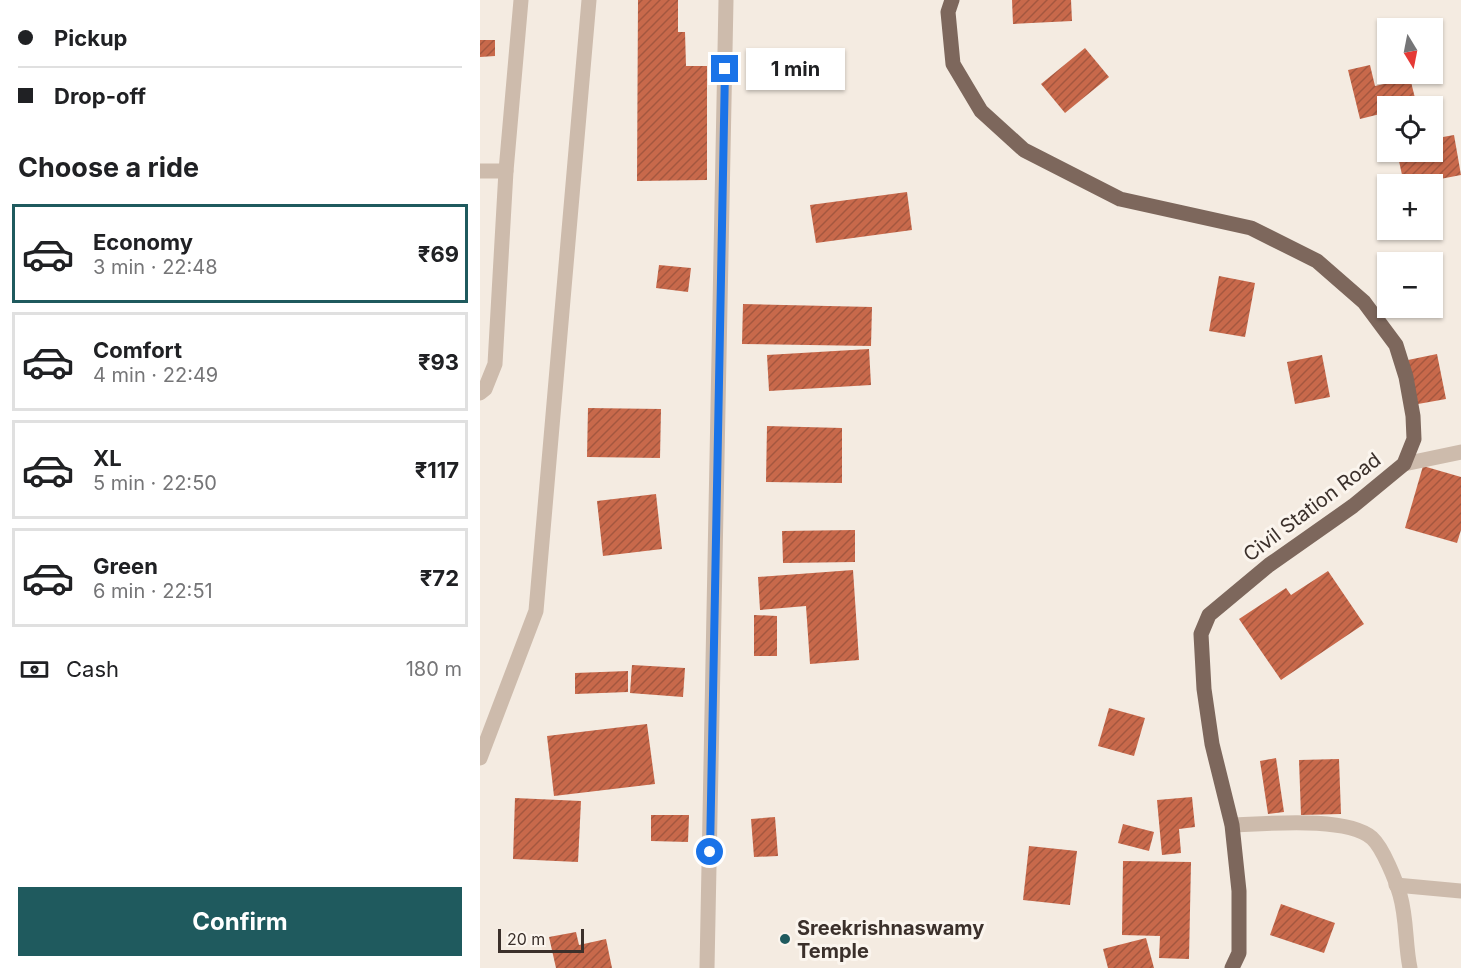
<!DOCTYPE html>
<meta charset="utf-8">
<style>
:root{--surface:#fff;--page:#f2f2f2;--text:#202124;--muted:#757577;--line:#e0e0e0;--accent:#1f5a5e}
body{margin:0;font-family:Inter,sans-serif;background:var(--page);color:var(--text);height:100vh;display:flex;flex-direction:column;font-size:22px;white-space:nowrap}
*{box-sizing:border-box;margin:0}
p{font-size:20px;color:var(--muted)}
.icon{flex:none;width:33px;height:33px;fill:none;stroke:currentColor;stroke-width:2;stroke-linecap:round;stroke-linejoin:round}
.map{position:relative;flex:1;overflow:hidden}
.side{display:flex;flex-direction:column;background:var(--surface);width:480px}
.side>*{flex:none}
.banner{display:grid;align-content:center;height:132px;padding:0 18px;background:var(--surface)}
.needle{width:39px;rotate:170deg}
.buttons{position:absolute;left:897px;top:18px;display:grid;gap:12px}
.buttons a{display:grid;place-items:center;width:66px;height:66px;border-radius:0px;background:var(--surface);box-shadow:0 2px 4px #0004;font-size:30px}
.scale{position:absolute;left:18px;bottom:15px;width:86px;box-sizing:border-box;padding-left:6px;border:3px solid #3b302b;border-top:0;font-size:16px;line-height:21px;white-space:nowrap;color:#3b302b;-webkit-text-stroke:4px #fbf5ee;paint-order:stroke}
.end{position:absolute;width:27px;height:27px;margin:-14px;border:8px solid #1a73e8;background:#fff;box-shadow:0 0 0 3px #fff}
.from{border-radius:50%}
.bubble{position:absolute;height:42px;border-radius:0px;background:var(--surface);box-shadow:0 2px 4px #0004;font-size:20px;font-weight:700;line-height:42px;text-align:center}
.banner b{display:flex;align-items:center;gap:21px;height:57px;font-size:22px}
.banner b+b{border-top:2px solid var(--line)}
.banner i{width:15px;height:15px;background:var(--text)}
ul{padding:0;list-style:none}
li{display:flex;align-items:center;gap:18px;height:99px;margin:0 12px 9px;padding:0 6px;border:3px solid var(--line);border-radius:0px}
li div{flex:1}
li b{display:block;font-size:22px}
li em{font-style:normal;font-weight:700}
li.active{border-color:var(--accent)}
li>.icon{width:54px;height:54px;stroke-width:1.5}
h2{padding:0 18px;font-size:27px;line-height:72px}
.pay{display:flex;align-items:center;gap:15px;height:66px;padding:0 18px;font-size:22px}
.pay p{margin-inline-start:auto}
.cta{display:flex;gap:12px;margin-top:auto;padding:12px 18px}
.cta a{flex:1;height:69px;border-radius:0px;background:var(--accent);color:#fff;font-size:24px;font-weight:700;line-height:69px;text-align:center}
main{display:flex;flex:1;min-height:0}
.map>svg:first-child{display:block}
.building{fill:url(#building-hatch)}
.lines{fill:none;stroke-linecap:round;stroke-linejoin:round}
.minor{stroke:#cdbbac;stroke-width:15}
.major{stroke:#7d675c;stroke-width:15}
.route{stroke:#1a73e8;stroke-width:8}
.poi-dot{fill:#1f5a5e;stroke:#fbf5ee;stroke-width:2}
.labels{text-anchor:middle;stroke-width:6;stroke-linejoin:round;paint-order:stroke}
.street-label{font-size:20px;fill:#3b302b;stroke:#fbf5ee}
.poi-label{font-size:20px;font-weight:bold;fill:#3b302b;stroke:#fbf5ee;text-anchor:start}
</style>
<main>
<section class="side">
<div class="banner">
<b><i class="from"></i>Pickup</b>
<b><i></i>Drop-off</b>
</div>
<h2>Choose a ride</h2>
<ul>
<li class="active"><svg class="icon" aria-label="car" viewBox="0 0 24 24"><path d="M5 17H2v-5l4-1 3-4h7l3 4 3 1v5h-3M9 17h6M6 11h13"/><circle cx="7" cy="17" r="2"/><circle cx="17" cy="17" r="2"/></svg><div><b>Economy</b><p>3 min · 22:48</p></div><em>₹69</em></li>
<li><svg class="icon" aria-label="car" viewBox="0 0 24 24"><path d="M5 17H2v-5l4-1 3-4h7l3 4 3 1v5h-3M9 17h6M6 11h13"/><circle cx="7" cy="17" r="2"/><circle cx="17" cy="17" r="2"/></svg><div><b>Comfort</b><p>4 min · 22:49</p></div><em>₹93</em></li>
<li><svg class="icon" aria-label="car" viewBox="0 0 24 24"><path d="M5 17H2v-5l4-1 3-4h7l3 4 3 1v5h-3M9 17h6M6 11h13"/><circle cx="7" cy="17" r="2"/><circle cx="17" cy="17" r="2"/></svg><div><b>XL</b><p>5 min · 22:50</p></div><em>₹117</em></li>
<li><svg class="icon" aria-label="car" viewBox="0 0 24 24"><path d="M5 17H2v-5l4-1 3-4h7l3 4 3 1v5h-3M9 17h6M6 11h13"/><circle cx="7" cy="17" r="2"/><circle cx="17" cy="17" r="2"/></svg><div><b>Green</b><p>6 min · 22:51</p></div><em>₹72</em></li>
</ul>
<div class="pay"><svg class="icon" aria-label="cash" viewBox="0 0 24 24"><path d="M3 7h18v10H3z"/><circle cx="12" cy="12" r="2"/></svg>Cash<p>180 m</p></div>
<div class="cta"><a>Confirm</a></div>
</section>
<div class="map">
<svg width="981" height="968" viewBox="0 0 981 968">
<defs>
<pattern id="building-hatch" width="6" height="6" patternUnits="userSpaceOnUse" patternTransform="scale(1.5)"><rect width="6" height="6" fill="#c8694b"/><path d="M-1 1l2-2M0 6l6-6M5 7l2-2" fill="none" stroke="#a4573f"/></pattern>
</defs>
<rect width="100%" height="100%" fill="#f4ebe1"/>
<!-- building -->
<g class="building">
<path d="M 158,0 L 198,0 L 198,32 L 205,32 L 206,66 L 227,66 L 227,180 L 157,181 Z"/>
<path d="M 532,0 L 591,0 L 592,21 L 533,24 Z"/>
<path d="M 0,40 L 15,40 L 15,56 L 0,57 Z"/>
<path d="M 605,48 L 629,77 L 585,113 L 561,84 Z"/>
<path d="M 890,65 L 895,86 L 930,78 L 937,106 L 908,106 L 908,135 L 905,135 L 900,114 L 880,119 L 868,70 Z"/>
<path d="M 974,135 L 981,175 L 934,184 L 924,184 L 917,152 L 952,152 L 952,139 Z"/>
<path d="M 427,192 L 432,230 L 336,243 L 330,205 Z"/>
<path d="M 179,265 L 211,268 L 208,292 L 176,288 Z"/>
<path d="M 739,276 L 775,283 L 765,337 L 729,331 Z"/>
<path d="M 263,304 L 392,307 L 391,346 L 262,344 Z"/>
<path d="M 389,349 L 391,385 L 289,391 L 287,355 Z"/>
<path d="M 957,354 L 966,399 L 938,404 L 928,360 Z"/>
<path d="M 842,355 L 850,397 L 815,404 L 807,362 Z"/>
<path d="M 108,408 L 181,409 L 180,458 L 107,457 Z"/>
<path d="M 287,426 L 362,428 L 362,483 L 286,482 Z"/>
<path d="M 943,466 L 981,477 L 981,530 L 977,543 L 925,528 Z"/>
<path d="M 176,494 L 182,549 L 123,556 L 117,501 Z"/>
<path d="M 375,530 L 375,562 L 303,563 L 302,531 Z"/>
<path d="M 373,570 L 379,660 L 330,664 L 326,606 L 280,610 L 278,577 Z"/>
<path d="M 848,571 L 884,624 L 801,680 L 759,619 L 806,588 L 811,595 Z"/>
<path d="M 274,615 L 297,616 L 297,656 L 274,656 Z"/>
<path d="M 152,665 L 205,668 L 203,697 L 150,693 Z"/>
<path d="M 148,671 L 148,692 L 95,694 L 95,673 Z"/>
<path d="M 629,708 L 665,718 L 654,756 L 618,746 Z"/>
<path d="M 167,724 L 175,784 L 74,796 L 67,736 Z"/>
<path d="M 796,758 L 804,812 L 788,814 L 780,761 Z"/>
<path d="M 859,759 L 861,814 L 821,815 L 819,760 Z"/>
<path d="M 712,797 L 715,827 L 699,829 L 701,853 L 682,855 L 677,800 Z"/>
<path d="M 35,798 L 101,801 L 98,862 L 33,859 Z"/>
<path d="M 171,815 L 209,815 L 208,842 L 171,841 Z"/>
<path d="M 295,817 L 298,856 L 274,857 L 271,819 Z"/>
<path d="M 643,824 L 674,832 L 669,851 L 638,843 Z"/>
<path d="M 549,846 L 597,851 L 590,905 L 543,900 Z"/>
<path d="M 643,861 L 711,862 L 709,959 L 679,958 L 680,936 L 642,935 Z"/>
<path d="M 801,904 L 855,923 L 844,953 L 790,935 Z"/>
<path d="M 96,932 L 99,945 L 126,939 L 132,968 L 76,968 L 69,937 Z"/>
<path d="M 666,938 L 674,968 L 628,968 L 623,949 Z"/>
</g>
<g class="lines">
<!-- minor -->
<g class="minor">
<path d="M 0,171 L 26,171"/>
<path d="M 0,393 L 5,389 L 15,364 L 26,171 L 41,0"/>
<path d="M 924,464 L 981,452"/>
<path d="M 0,758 L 56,611 L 109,0"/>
<path d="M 752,825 C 786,824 866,816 892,838 C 903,848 916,881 920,895 C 927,919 925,944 930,968"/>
<path d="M 916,885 L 981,891"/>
<path d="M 227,968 L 246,0"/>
</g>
<!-- major -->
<path class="major" d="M 472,0 L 468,12 L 473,64 L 501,111 L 544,150 L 640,199 L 771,228 L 837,261 L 884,302 L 916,345 L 926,377 L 933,416 L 934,439 L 924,464 L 873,506 L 789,565 L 729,615 L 721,634 L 724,689 L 732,744 L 752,825 L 759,891 L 759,953 L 752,968"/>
</g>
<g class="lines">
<!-- route -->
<path class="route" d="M 230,852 L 245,69"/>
</g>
<!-- markers -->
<circle class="poi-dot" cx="305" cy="939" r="6"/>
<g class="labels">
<!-- street labels -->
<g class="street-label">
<text transform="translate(832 507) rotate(-37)" y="7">Civil Station Road</text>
</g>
<!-- poi labels -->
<g class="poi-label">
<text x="317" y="935">Sreekrishnaswamy<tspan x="317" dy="23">Temple</tspan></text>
</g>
</g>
</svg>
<div class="buttons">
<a><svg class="needle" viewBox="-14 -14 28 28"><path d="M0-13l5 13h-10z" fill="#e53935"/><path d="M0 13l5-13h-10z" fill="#757577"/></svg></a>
<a><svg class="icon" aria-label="locate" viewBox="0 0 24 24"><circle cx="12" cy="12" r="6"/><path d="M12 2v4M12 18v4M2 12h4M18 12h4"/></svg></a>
<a>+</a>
<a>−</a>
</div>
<div class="scale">20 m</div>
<i class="end from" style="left:230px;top:852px"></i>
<i class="end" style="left:245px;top:69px"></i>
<div class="bubble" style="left:266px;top:48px;width:99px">1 min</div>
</div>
</main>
